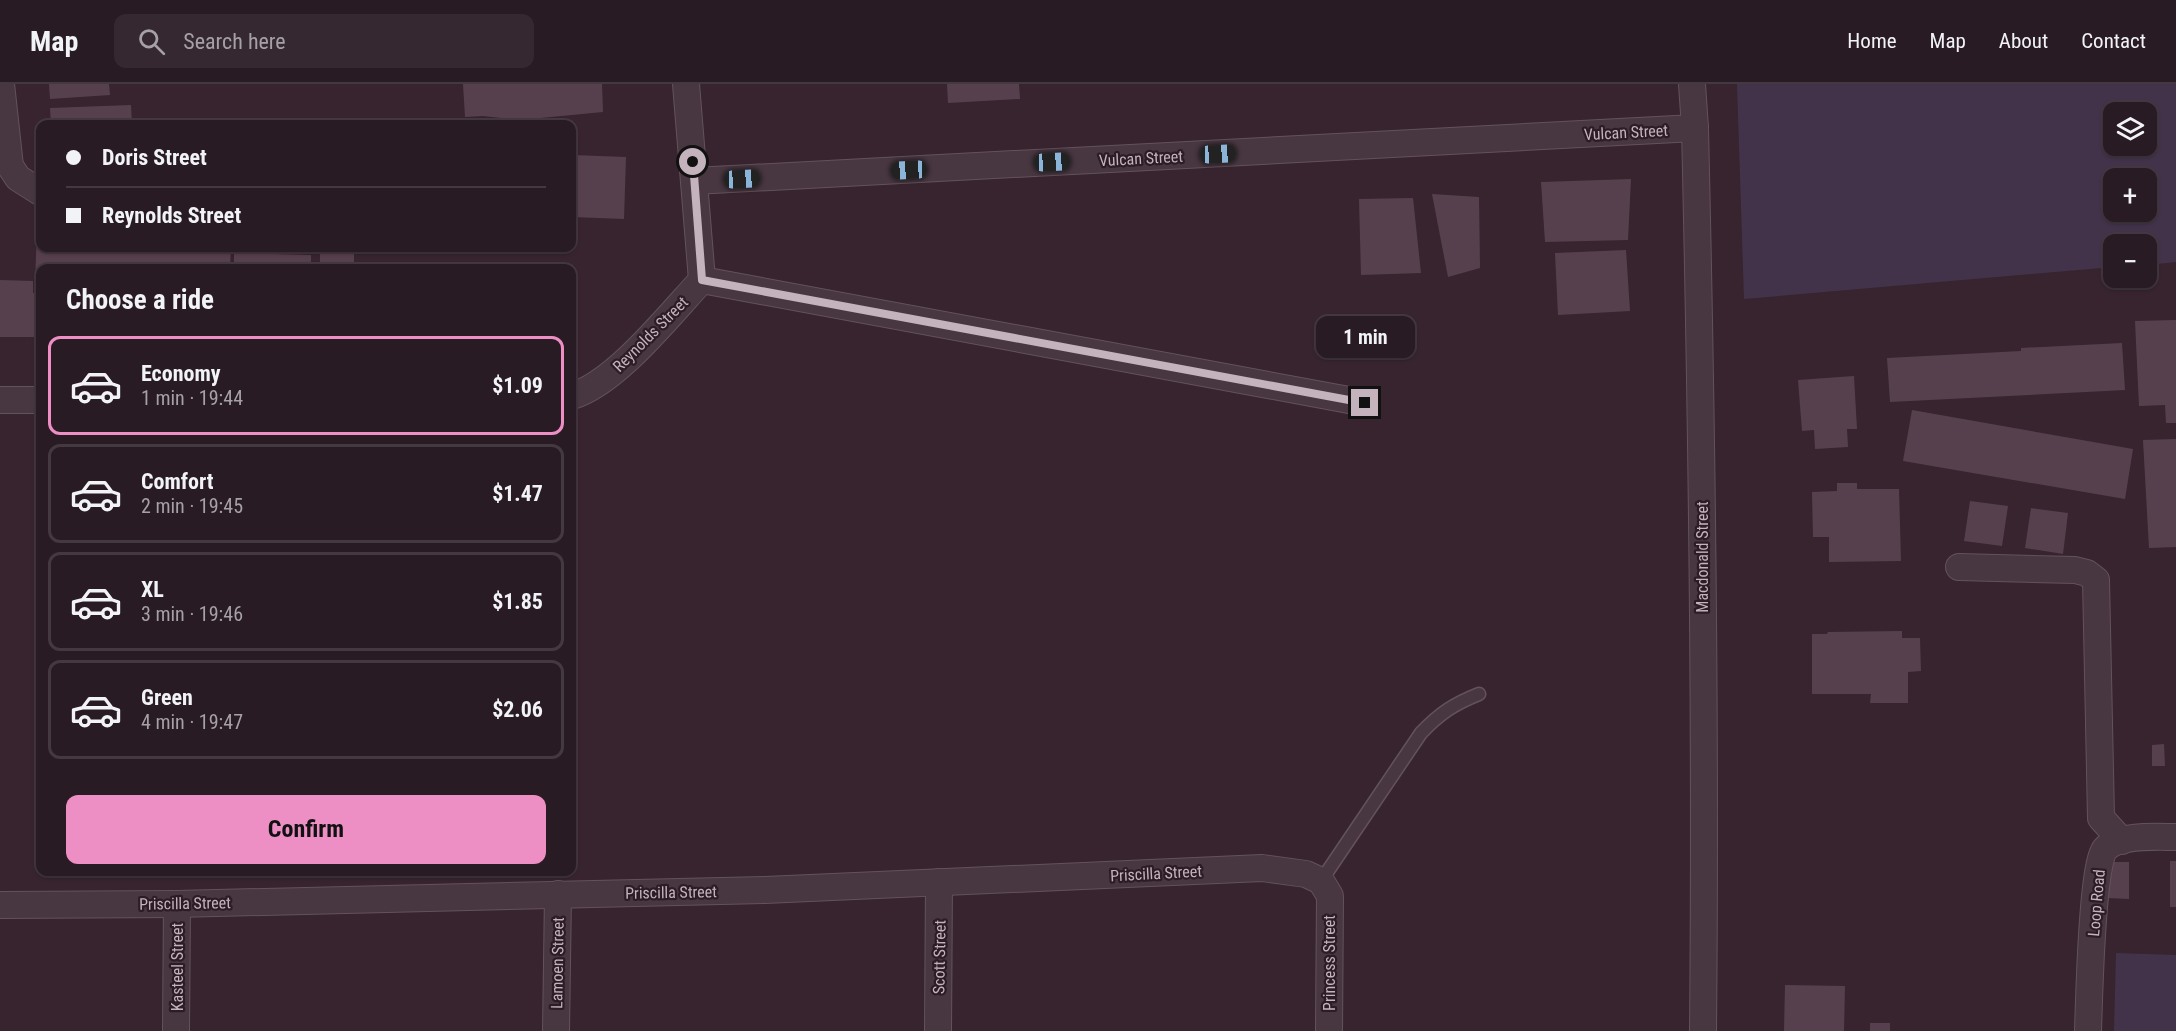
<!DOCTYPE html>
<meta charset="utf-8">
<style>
:root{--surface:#291b23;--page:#352830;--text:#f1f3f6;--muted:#a5a1a6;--line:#453941;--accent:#ed8ec4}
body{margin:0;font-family:"Roboto Condensed",sans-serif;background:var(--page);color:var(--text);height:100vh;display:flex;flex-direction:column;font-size:22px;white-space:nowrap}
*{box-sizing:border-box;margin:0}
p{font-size:20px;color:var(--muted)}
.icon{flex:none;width:33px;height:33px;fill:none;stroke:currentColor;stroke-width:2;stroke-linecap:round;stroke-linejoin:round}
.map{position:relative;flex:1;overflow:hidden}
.details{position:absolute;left:36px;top:180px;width:540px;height:612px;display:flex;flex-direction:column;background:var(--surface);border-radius:12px;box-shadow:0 2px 4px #0004,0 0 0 2px var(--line)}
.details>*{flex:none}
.guide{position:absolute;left:36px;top:36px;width:540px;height:132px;border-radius:12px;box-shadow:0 2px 4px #0004,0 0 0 2px var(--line);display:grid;align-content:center;height:132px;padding:0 30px;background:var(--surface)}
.buttons{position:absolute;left:2103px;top:18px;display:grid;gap:12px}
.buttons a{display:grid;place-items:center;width:54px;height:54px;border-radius:12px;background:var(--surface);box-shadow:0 2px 4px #0004,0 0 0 2px var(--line);font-size:30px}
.end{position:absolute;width:27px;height:27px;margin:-14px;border:8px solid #c4b2bc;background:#111;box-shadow:0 0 0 3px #111}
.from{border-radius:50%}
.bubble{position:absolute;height:42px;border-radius:12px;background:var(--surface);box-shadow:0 2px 4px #0004,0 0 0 2px var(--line);font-size:20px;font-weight:700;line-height:42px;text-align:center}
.car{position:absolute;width:18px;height:36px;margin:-18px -9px;border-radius:8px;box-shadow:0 0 4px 2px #0007;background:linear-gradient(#222 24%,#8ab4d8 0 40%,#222 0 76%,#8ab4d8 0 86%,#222 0)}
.guide b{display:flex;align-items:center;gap:21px;height:57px;font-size:22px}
.guide b+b{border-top:2px solid var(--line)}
.guide i{width:15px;height:15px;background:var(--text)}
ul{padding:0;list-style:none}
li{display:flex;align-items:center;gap:18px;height:99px;margin:0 12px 9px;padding:0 18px;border:3px solid var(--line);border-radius:12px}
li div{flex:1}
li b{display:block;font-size:22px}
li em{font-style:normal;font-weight:700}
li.current{border-color:var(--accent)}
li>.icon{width:54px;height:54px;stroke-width:1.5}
h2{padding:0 30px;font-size:27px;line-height:72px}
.action{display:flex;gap:12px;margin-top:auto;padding:12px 30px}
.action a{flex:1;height:69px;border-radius:12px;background:var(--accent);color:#111;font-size:24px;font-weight:700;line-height:69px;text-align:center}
header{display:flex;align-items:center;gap:36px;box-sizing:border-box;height:84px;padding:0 30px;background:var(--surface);border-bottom:2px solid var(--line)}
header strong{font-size:28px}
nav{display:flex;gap:33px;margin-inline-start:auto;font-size:21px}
.search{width:420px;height:54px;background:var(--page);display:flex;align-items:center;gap:15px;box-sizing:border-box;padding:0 21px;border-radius:12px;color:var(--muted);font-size:22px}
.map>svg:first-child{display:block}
.green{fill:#42334a;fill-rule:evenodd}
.building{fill:#57404e}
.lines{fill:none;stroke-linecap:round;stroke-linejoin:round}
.lane-casing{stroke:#63525c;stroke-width:15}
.street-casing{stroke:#63525c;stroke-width:28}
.lane{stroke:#483741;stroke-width:12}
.street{stroke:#483741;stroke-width:26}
.route{stroke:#c4b2bc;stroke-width:8}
.labels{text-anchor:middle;stroke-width:4.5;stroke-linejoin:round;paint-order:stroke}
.street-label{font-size:16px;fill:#c4b2bc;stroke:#2c1c26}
</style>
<header>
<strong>Map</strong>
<div class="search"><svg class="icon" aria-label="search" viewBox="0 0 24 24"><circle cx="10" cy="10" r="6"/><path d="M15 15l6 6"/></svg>Search here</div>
<nav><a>Home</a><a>Map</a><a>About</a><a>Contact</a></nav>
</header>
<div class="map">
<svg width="2176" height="947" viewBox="0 0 2176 947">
<rect width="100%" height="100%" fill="#37242f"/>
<!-- green -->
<g class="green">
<path d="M 1737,0 L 2176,0 L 2176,178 L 2147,181 L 2146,160 L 2114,160 L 2113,183 L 1744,215 ZM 2114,28 L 2146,28 L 2146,62 L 2114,62 ZM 2114,94 L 2146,94 L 2146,128 L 2114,128 Z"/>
<path d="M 2116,869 L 2176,871 L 2176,947 L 2114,947 Z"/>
</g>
<!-- building -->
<g class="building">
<path d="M 49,0 L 109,0 L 110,11 L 50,15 Z"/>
<path d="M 463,0 L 602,0 L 603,28 L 520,36 L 483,32 L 465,33 Z"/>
<path d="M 947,0 L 1019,0 L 1020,15 L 948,19 Z"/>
<path d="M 131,21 L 132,40 L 51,40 L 50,24 Z"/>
<path d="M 425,35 L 426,40 L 352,40 L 352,38 Z"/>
<path d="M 572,71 L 626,73 L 624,135 L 572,133 Z"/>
<path d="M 1631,95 L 1628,156 L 1545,158 L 1541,98 Z"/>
<path d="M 1432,110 L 1479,113 L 1480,184 L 1448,193 Z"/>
<path d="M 1413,114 L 1421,189 L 1361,191 L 1359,115 Z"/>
<path d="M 37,144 L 40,144 L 40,164 L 231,164 L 230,184 L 40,184 L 40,200 L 35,200 Z"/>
<rect x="320" y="164" width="34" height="20"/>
<path d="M 1626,166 L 1630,227 L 1558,231 L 1555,169 Z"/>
<path d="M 234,169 L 311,171 L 311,184 L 234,184 Z"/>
<path d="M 0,196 L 33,197 L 33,209 L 40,209 L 40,253 L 0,253 Z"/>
<path d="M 2176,236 L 2176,339 L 2166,339 L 2165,321 L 2139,322 L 2135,237 Z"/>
<path d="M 2122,259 L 2125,306 L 1890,318 L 1887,274 L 2021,267 L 2021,264 Z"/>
<path d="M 1854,292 L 1857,345 L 1847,345 L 1848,363 L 1815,365 L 1814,346 L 1802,347 L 1798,296 Z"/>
<path d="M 1912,326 L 2133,365 L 2125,415 L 1903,377 Z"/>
<path d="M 2176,355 L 2176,463 L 2149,464 L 2143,356 Z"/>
<path d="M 1837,399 L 1857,399 L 1857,405 L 1899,405 L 1901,477 L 1829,478 L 1829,453 L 1813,453 L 1812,408 L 1837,407 Z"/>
<path d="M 1970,417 L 2008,422 L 2002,462 L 1964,457 Z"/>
<path d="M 2031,424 L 2068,429 L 2063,470 L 2025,464 Z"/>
<path d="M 1902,547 L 1902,554 L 1920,554 L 1921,587 L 1908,588 L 1908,619 L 1870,619 L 1871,610 L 1812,610 L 1812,550 L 1827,550 L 1828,548 Z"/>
<path d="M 2164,660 L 2165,682 L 2152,682 L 2152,661 Z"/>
<rect x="2170" y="777" width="6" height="46"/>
<path d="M 2107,778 L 2129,778 L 2129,815 L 2107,814 Z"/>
<path d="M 1785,901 L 1845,902 L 1844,947 L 1784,947 Z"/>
<rect x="1870" y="939" width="20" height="8"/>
</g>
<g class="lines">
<!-- lane casing -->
<g class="lane-casing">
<path id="lane" d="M 1321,797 L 1421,649 C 1440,629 1454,620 1479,610"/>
</g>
<!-- street casing -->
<g class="street-casing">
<g id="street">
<path d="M 1,0 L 10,82 L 18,94 L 40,108"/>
<path d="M 686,0 L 702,196"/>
<path d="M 1692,0 L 1695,44 C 1702,345 1706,646 1703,947"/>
<path d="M 694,97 L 1695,44"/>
<path d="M 572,312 C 616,299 670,230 702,196 L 1365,319"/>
<path d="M 0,316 L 40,316"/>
<path d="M 1959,483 L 2075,486 L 2087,489 L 2096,496 L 2101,734 L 2122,757"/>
<path d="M 0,821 L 177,820 L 765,806 L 1262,784 L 1306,790 L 1321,797 L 1330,812 L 1329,947"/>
<path d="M 176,947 L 177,820"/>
<path d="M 556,947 L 558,810"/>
<path d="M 938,947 L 939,798"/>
<path d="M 2088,947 C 2089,919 2092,779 2105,765 C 2119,750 2157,753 2176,753"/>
</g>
</g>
<!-- lane -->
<use href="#lane" class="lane"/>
<!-- street -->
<use href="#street" class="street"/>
</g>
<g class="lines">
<!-- route -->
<path class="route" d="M 693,78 L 702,196 L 1365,319"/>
</g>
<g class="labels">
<!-- street labels -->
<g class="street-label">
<text transform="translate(1626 48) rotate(-3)" y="6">Vulcan Street</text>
<text transform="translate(1141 74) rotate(-3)" y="6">Vulcan Street</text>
<text transform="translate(650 250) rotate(-45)" y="6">Reynolds Street</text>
<text transform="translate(1702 473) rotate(-90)" y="6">Macdonald Street</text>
<text transform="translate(1156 789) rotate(-3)" y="6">Priscilla Street</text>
<text transform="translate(671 808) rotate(-1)" y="6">Priscilla Street</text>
<text transform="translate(185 819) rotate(-1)" y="6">Priscilla Street</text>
<text transform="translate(2096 819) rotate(-85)" y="6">Loop Road</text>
<text transform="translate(939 873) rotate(-89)" y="6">Scott Street</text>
<text transform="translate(557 879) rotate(-89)" y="6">Lamoen Street</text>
<text transform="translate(1329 879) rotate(-90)" y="6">Princess Street</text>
<text transform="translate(177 883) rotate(-90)" y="6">Kasteel Street</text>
</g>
</g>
</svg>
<div class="buttons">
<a><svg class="icon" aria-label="layers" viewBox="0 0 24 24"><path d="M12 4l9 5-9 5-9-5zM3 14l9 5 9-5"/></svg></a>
<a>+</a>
<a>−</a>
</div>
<i class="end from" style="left:693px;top:78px"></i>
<i class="end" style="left:1365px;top:319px"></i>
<div class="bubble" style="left:1316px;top:232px;width:99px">1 min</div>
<i class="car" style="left:1218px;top:70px;rotate:87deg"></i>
<i class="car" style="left:1052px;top:78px;rotate:87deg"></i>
<i class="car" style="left:909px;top:86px;rotate:267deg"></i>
<i class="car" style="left:742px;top:95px;rotate:87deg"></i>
<div class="guide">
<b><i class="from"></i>Doris Street</b>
<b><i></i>Reynolds Street</b>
</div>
<section class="details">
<h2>Choose a ride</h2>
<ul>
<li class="current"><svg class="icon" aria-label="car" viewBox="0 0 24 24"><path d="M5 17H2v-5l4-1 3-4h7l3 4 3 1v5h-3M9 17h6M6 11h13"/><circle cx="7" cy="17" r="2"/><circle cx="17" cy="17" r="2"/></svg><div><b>Economy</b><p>1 min · 19:44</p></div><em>$1.09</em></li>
<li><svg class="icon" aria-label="car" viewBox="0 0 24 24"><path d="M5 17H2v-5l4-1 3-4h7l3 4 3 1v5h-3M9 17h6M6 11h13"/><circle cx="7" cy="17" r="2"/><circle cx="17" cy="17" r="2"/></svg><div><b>Comfort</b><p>2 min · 19:45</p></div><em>$1.47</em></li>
<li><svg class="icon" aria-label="car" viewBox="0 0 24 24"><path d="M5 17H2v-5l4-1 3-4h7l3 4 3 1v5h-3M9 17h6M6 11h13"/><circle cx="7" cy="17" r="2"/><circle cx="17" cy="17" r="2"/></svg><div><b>XL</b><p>3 min · 19:46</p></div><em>$1.85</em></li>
<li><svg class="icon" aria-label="car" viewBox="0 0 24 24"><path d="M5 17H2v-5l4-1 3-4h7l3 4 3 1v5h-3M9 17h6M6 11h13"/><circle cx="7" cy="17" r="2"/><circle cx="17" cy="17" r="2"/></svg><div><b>Green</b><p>4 min · 19:47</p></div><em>$2.06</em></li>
</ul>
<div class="action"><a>Confirm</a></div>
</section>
</div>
